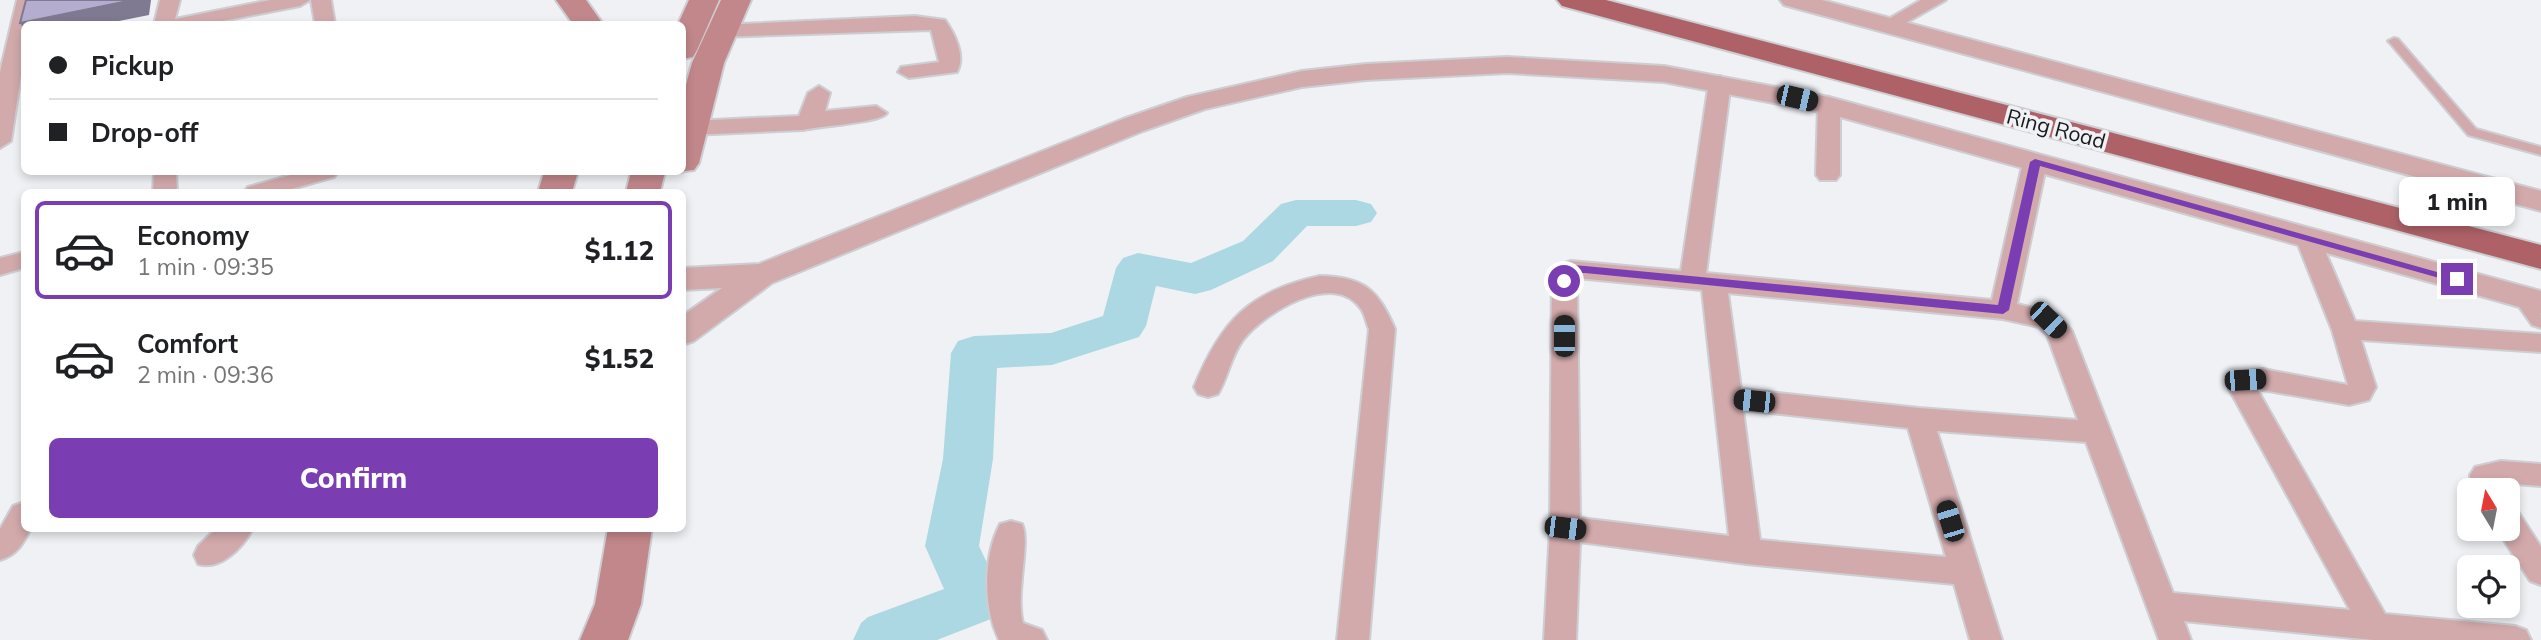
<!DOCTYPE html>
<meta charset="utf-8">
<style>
:root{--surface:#fff;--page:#f2f2f2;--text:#202124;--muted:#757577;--line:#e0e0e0;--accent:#7b3db2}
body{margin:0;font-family:Mulish,sans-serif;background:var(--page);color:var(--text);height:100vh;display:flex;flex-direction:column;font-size:26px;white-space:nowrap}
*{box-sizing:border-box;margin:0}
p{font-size:23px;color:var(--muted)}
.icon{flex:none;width:38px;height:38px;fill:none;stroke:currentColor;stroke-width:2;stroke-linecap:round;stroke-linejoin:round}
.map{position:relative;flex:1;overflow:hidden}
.panel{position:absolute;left:21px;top:189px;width:665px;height:343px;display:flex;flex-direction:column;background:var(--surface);border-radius:10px;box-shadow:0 4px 10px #0003}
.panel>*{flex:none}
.banner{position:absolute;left:21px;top:21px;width:665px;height:154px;border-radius:10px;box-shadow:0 4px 10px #0003;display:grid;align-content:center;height:154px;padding:0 28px;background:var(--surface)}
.needle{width:46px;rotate:350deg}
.controls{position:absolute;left:2457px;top:478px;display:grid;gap:14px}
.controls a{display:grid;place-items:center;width:63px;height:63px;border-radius:10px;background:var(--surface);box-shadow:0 4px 10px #0003;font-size:35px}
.end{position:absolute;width:32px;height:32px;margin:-16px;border:9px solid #7b3db2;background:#fff;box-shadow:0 0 0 4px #fff}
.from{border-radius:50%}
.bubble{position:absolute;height:49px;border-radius:10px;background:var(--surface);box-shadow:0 4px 10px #0003;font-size:23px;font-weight:800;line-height:49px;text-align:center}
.car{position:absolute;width:21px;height:42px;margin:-21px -10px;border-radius:9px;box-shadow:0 0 5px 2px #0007;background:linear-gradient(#222 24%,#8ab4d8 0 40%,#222 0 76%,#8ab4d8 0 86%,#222 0)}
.banner b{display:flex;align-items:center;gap:24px;height:66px;font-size:26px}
.banner b+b{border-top:2px solid var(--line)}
.banner i{width:18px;height:18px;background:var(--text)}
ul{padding:12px 0 0;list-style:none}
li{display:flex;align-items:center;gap:21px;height:98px;margin:0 14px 10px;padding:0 14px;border:4px solid transparent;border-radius:10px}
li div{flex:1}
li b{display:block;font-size:26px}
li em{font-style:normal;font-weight:800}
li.selected{border-color:var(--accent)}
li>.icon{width:63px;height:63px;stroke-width:1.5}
.cta{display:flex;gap:14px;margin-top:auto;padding:14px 28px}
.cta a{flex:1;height:80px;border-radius:10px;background:var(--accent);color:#fff;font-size:28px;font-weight:800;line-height:80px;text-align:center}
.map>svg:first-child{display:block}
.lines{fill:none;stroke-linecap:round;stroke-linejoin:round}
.river{fill:#acd8e3;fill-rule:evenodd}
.service-casing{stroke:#cdced2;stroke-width:4}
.minor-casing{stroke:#cdced2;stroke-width:4}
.tertiary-casing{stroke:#cdced2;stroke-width:4}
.secondary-casing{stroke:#cdced2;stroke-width:4}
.trunk-casing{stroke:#cdced2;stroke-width:4}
.service{fill:#d3aaac;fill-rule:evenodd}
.minor{fill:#d3aaac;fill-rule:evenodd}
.tertiary{fill:#d3aaac;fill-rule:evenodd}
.secondary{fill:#c2878a;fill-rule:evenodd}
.trunk{fill:#ae6268;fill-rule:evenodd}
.shaded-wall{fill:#7f7991}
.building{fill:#b5adcf;stroke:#7f7991;stroke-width:2}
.route{fill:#7b3db2}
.labels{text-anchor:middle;stroke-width:7;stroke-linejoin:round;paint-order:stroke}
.street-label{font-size:21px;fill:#19191b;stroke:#eff1f5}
</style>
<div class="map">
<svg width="2541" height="640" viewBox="0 0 2541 640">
<rect width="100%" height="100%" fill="#eff1f5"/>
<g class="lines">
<!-- river -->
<path class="river" d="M 1296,200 L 1356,200 L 1371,204 L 1377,213 L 1371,222 L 1356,226 L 1307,226 L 1273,261 L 1211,290 L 1195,294 L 1156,286 L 1146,326 L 1139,337 L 1052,365 L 997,368 L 993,459 L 979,546 L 1005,601 L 996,617 L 937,640 L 853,640 L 861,623 L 868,617 L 944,589 L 925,546 L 943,459 L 951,353 L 958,341 L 974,336 L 1051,333 L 1103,316 L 1116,268 L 1123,258 L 1138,253 L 1191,263 L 1243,241 L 1281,204 Z"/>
<!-- service casing -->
<g class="service-casing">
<path id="service" d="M 2394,38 L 2398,39 L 2476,129 L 2541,147 L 2541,155 L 2468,135 L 2390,43 L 2388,41 Z"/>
</g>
<!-- minor casing -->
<g class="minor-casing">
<g id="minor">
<path d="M 17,0 L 37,0 L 31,24 L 24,24 L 24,55 L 11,141 L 0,148 L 0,72 Z"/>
<path d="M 160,0 L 180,0 L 175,19 L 270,0 L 310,0 L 300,6 L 207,24 L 154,24 Z"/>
<path d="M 311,0 L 331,0 L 335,24 L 315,24 Z"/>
<path d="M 1921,0 L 1946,0 L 1897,28 L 1883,28 L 1880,24 Z"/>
<path d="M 915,16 L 945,20 C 955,34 966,56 957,72 L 909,78 L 898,72 L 901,67 L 939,62 L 931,30 L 720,37 L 710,31 L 720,25 Z"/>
<path d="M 1720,76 L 1731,82 L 1706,273 L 1992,300 L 2023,162 L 2027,157 L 2043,157 L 2047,162 L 2017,304 L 2057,314 L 2072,331 L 2173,593 L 2350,610 L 2229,389 L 2235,373 L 2263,369 L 2348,385 L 2332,330 L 2295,237 L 2298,231 L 2316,231 L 2319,237 L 2355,321 L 2541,334 L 2541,352 L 2361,340 L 2376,387 L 2369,400 L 2349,405 L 2257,389 L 2385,614 L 2515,626 L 2526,630 L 2531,640 L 2373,640 L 2184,621 L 2191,640 L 2159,640 L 2086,442 L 1937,431 L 2002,640 L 1970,640 L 1954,584 L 1746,564 L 1580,542 L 1576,640 L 1544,640 L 1550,528 L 1552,272 L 1556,266 L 1571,261 L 1681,271 L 1709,82 ZM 1577,278 L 1702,290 L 1729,536 L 1580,518 ZM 1728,293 L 2003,319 L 2039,327 L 2047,335 L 2078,420 L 1919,408 L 1741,389 ZM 1743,410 L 1908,428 L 1946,557 L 1760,540 Z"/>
<path d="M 819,86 L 830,93 L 825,111 L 876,106 L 887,113 C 880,123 819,126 803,130 L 691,135 L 682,132 L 683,123 L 691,121 L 799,116 L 808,93 Z"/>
<path d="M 1829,98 L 1840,105 L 1840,175 L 1836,180 L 1820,180 L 1816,175 L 1818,105 Z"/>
<path d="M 154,172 L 176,172 L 177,192 L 153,192 Z"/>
<path d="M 301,172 L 338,172 L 334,177 L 281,192 L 244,192 L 248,187 Z"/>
<path d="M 24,252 L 24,268 L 0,275 L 0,258 Z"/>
<path d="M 1320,276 C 1365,277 1378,290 1395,329 L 1369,640 L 1337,640 L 1369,329 C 1366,323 1365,314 1361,309 C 1334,269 1264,313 1243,340 C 1231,356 1228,377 1218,394 L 1208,397 L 1198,394 L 1194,387 C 1221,321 1249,291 1320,276 Z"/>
<path d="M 2526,289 C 2541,295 2541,311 2541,328 L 2532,325 L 2513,298 L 2517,292 Z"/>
<path d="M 2501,461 L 2541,464 L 2541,486 L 2501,483 L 2501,490 L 2471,490 L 2470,475 L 2475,467 Z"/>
<path d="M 24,502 L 24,528 L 31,528 C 23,544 17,555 0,560 L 0,529 L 13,506 Z"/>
<path d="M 2508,510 L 2519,513 L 2541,547 L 2541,585 L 2530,581 L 2496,528 L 2508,528 Z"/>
<path d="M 1011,521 L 1022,524 C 1031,542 1015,593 1023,623 L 1042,630 L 1047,640 L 999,640 C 983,607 983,557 1000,524 Z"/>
<path d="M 217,528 L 253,528 C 243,548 220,571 198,564 L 194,555 L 198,546 Z"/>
</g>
</g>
<!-- tertiary casing -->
<g class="tertiary-casing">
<g id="tertiary">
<path d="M 1780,0 L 1822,0 L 2541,191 L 2541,211 L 1784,5 Z"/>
<path d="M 1507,57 L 1664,66 L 1829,97 L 2541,291 L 2541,313 L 1826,113 L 1664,82 L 1507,73 L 1366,80 L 1302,87 L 1205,109 L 1143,131 L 772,283 L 694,341 L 682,345 L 682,316 L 722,288 L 682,290 L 682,268 L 759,264 L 1123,119 L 1187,97 L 1302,71 L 1366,64 Z"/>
</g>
</g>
<!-- secondary casing -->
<g class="secondary-casing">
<g id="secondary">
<path d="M 556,0 L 586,0 L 603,24 L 573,24 Z"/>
<path d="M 689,0 L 719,0 L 697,50 L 693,57 L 682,59 L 682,24 L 678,24 Z"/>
<path d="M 721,0 L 751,0 L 724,63 L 699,163 L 694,170 L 674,172 L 682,172 L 682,99 L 692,63 Z"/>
<path d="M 544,172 L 578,172 L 572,192 L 538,192 Z"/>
<path d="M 631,172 L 665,172 L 660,192 L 626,192 Z"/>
<path d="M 608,528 L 652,528 L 641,604 L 628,640 L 580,640 L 595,604 Z"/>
</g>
</g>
<!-- trunk casing -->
<g class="trunk-casing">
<path id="trunk" d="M 1557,0 L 1606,0 L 2541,245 L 2541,269 L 1562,6 Z"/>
</g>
<!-- service -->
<use href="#service" class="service"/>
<!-- minor -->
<use href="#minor" class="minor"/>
<!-- tertiary -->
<use href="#tertiary" class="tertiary"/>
<!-- secondary -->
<use href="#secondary" class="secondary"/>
<!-- trunk -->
<use href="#trunk" class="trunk"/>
</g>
<!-- shaded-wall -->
<path class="shaded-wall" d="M 133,0 L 151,0 L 149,15 L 104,24 L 24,24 L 24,29 L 20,23 Z"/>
<!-- building -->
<path class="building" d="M 26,0 L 133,0 L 20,23 Z"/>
<!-- route -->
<path class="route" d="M 2035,159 L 2462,279 L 2457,283 L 2040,166 L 2009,310 L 2003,314 L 1585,273 L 1570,274 L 1568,284 L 1558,281 L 1561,270 L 1571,265 L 1585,266 L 1998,305 L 2030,162 Z"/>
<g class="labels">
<!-- street labels -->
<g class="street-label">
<text transform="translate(2056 129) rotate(15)" y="7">Ring Road</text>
</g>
</g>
</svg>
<div class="controls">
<a><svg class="needle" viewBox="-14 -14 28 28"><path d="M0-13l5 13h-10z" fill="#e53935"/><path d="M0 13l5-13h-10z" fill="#757577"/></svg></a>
<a><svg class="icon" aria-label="locate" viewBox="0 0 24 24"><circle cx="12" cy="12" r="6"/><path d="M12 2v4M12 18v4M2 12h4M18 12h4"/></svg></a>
</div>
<i class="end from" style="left:1564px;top:281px"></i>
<i class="end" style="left:2457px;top:279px"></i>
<div class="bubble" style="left:2399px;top:177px;width:116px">1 min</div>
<i class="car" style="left:1797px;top:98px;rotate:103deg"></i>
<i class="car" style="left:2048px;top:320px;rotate:134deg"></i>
<i class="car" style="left:1564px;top:336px;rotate:0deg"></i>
<i class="car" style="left:2245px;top:380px;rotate:87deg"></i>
<i class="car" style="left:1754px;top:401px;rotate:276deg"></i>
<i class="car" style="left:1950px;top:521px;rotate:343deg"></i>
<i class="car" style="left:1565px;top:528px;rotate:97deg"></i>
<div class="banner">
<b><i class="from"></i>Pickup</b>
<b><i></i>Drop-off</b>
</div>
<section class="panel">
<ul>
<li class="selected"><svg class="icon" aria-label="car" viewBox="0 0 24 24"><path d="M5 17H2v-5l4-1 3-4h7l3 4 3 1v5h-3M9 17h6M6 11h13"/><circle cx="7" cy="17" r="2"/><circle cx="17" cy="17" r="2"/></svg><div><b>Economy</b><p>1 min · 09:35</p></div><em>$1.12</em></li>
<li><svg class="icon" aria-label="car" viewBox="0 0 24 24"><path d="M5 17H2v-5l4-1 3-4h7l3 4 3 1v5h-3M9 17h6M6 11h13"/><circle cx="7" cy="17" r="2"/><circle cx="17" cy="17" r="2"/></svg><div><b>Comfort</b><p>2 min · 09:36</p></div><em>$1.52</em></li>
</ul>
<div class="cta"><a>Confirm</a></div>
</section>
</div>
